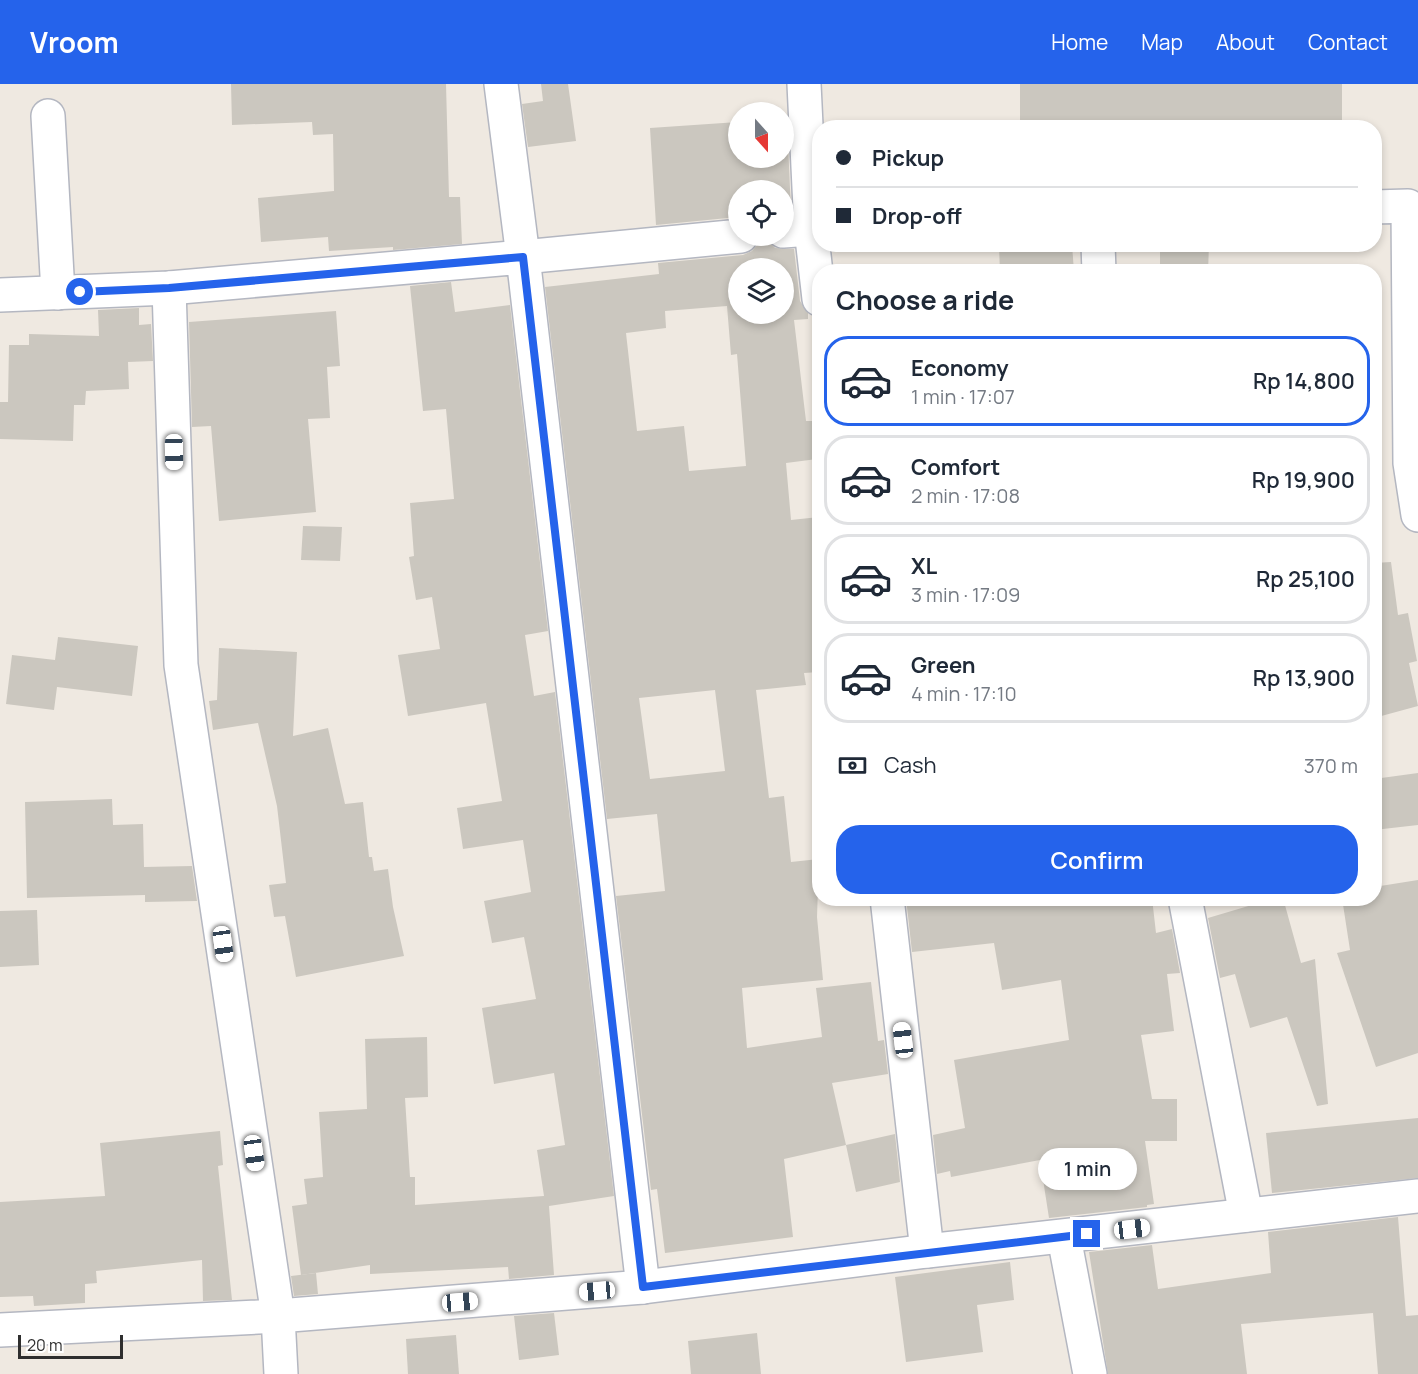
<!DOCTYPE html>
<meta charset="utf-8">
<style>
:root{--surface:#fff;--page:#f2f2f3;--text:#1f2937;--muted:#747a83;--line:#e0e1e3;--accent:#2563eb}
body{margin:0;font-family:Manrope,sans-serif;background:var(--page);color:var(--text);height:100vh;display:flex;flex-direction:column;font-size:22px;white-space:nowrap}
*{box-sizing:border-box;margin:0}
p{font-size:20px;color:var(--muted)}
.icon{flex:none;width:33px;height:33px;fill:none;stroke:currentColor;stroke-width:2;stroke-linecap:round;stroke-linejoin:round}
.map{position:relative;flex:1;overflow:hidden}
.panel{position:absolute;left:812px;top:180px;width:570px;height:642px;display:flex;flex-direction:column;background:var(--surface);border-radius:24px;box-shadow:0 3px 9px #0003}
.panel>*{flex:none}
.banner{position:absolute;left:812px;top:36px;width:570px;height:132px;border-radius:24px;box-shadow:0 3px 9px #0003;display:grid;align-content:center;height:132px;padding:0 24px;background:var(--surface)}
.needle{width:39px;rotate:159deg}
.tools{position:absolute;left:728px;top:18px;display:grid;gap:12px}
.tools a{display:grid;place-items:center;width:66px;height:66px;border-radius:50%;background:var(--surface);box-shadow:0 3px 9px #0003;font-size:30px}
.scale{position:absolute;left:18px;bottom:15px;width:105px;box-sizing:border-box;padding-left:6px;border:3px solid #2e2e2e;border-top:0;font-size:16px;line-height:21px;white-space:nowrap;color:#2e2e2e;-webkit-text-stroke:4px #fff;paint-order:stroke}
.end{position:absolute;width:27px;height:27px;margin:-14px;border:8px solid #2563eb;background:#fff;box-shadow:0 0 0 3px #fff}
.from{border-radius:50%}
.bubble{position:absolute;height:42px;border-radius:21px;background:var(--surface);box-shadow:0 3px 9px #0003;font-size:20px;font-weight:600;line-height:42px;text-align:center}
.car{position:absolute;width:18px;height:36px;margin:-18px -9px;border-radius:8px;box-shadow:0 0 4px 2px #0007;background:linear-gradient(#fff 24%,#345 0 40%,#fff 0 76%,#345 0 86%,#fff 0)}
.banner b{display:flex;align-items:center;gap:21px;height:57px;font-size:22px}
.banner b+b{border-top:2px solid var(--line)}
.banner i{width:15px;height:15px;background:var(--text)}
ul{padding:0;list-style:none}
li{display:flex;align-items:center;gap:18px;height:90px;margin:0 12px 9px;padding:0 12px;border:3px solid var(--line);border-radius:24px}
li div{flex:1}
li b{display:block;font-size:22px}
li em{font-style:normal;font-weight:600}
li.active{border-color:var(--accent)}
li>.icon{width:54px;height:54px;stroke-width:1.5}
h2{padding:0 24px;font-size:27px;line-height:72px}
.pay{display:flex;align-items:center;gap:15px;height:66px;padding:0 24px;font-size:22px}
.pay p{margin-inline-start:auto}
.button{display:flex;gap:12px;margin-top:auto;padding:12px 24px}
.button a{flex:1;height:69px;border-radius:24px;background:var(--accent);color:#fff;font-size:24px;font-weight:600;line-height:69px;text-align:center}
header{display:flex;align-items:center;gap:36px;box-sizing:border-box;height:84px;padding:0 30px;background:var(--accent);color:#fff}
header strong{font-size:28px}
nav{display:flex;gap:33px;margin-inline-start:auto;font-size:21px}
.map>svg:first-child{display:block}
.building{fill:#cbc7bf;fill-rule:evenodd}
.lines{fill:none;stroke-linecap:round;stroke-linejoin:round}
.minor-casing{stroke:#b4b7c1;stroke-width:36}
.minor{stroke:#fff;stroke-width:33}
.route{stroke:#2563eb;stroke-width:8}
</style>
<header>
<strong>Vroom</strong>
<nav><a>Home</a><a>Map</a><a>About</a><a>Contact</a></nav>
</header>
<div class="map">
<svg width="1418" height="1290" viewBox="0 0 1418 1290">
<rect width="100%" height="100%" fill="#efe9e1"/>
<!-- building -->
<g class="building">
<path d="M 231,0 L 446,0 L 449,113 L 460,113 L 462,160 L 393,166 L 393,163 L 329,167 L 328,153 L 261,158 L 258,114 L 334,107 L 333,50 L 313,51 L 312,38 L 232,41 Z"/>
<path d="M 541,0 L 568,0 L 576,57 L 528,63 L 522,20 L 543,17 Z"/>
<rect x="1020" y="0" width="322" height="44"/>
<path d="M 787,35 L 791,128 L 783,128 L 783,106 L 738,106 L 738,133 L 656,141 L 650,44 L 738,38 L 738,74 L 783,74 L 783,36 Z"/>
<path d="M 760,152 L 765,152 L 775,164 L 794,165 L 800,217 L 808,229 L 808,235 L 794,236 L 806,337 L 814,337 L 817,375 L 786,379 L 791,436 L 819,433 L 819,588 L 804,589 L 806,601 L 756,606 L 769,714 L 784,712 L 791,778 L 819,775 L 817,833 L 823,896 L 742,904 L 747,964 L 822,953 L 816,904 L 871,898 L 878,957 L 884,956 L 888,990 L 832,999 L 846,1061 L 784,1075 L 793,1153 L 665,1169 L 657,1105 L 651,1106 L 616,812 L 665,807 L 657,730 L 607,735 L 545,203 L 659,190 L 658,179 L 743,171 L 752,167 L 758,160 ZM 738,184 L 783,184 L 783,230 L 738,230 ZM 727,222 L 731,271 L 737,270 L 746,382 L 689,387 L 684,342 L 637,347 L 626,249 L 666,244 L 665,227 ZM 715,606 L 725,687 L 650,695 L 639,614 Z"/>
<path d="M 1022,160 L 1072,160 L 1074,188 L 1000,188 L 999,162 Z"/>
<path d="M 1160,160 L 1209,160 L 1208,188 L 1160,188 Z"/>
<path d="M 451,198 L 455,228 L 510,221 L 548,547 L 525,551 L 534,612 L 555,608 L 614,1112 L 549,1122 L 554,1191 L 509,1195 L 508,1183 L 370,1190 L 370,1181 L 301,1191 L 292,1122 L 307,1120 L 304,1095 L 323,1093 L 319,1028 L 367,1025 L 365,955 L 427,953 L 428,1013 L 405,1014 L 410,1093 L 415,1093 L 415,1121 L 544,1112 L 537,1066 L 565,1061 L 554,989 L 494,1000 L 482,924 L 536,915 L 524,853 L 492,859 L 484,817 L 531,808 L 523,756 L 463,765 L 457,724 L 502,717 L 486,619 L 408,632 L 398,571 L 440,565 L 432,513 L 416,516 L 409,473 L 414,472 L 410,419 L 454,415 L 446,325 L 423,327 L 410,202 Z"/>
<path d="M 139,224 L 139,241 L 151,240 L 153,277 L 128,278 L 129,305 L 86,307 L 85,321 L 74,321 L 73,357 L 0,355 L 0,318 L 8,318 L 9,261 L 29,261 L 29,250 L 99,252 L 98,226 Z"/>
<path d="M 336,227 L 340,282 L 327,283 L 330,334 L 308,335 L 316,428 L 219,437 L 211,342 L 192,343 L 189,238 Z"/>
<path d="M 303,442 L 342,443 L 340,477 L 301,476 Z"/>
<path d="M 1391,478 L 1398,531 L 1408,529 L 1417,577 L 1409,579 L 1418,622 L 1374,634 L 1374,479 Z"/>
<path d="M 58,553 L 138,562 L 132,612 L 57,603 L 54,626 L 6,620 L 12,571 L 55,576 Z"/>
<path d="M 219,564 L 297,568 L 293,652 L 328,644 L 345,720 L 363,718 L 369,773 L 372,773 L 374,787 L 388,785 L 393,823 L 404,872 L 296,893 L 285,832 L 274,833 L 269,801 L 286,799 L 277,722 L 258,639 L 213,646 L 209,617 L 217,616 Z"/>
<path d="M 1418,689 L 1418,741 L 1374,746 L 1374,695 Z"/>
<path d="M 112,715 L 113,741 L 143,740 L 144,783 L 192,782 L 197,817 L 145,818 L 145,811 L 27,814 L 25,718 Z"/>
<path d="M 1418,796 L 1418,969 L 1376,983 L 1337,869 L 1350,866 L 1342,814 L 1374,814 L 1374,803 Z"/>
<path d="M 906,814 L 1152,814 L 1156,849 L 1172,845 L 1180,889 L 1167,890 L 1174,947 L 1141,951 L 1152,1015 L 1177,1015 L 1177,1057 L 1145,1057 L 1154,1120 L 1147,1121 L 1147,1123 L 1049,1134 L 1040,1076 L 951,1093 L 950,1087 L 937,1090 L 933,1051 L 965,1044 L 954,976 L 1069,956 L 1061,896 L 1002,906 L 994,859 L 912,868 Z"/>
<path d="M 1275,814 L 1283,814 L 1301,879 L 1315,875 L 1328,1020 L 1317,1022 L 1287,933 L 1250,944 L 1235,890 L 1220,894 L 1208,834 Z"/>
<path d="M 37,826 L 39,881 L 0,883 L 0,827 Z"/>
<path d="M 1418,1034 L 1418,1094 L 1272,1109 L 1266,1049 Z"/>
<path d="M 220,1047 L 223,1081 L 218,1082 L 232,1216 L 203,1217 L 202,1176 L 96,1187 L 97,1199 L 85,1200 L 85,1219 L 34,1222 L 33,1212 L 0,1213 L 0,1118 L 105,1112 L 100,1059 Z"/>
<path d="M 895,1050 L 900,1098 L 856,1108 L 846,1061 Z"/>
<path d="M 1398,1133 L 1406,1232 L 1418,1231 L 1418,1290 L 1378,1290 L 1373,1229 L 1241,1240 L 1247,1290 L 1108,1290 L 1089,1168 L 1152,1161 L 1158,1205 L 1271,1189 L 1268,1148 Z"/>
<path d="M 1010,1178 L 1014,1216 L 977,1221 L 983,1268 L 906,1278 L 895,1193 Z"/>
<path d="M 316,1189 L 318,1210 L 294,1212 L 291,1192 Z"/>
<path d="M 554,1229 L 559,1271 L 519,1276 L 514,1232 Z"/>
<path d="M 757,1249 L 761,1290 L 691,1290 L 688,1257 Z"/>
<path d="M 456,1251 L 459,1290 L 408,1290 L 406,1255 Z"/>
</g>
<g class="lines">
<!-- minor casing -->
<g class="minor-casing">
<g id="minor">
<path d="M 501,0 L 523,173 L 741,152"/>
<path d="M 48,32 L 58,209"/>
<path d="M 1374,123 L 1408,122 L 1410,379 L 1418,431"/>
<path d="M 819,144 L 811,145 L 819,215"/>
<path d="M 783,147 L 811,145 L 804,0"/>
<path d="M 1098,160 L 1099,188"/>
<path d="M 0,211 L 169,204 L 523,173 L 643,1203"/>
<path d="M 887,814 L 927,1167 L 1418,1112"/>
<path d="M 1185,814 L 1246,1131"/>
<path d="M 1064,1153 L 1090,1290"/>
<path d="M 0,1246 L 278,1232 L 181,581 L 169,204"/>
<path d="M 281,1290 L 278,1232 L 643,1203 L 927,1167"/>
</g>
</g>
<!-- minor -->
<use href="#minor" class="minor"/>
</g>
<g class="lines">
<!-- route -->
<path class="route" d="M 80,208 L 169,204 L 523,173 L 643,1203 L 1087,1150"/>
</g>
</svg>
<div class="tools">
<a><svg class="needle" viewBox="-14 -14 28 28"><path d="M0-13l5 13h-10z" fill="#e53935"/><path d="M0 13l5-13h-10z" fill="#747a83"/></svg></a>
<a><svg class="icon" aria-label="locate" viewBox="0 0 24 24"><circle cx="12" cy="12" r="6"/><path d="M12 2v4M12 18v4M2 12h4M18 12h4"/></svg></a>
<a><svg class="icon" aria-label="layers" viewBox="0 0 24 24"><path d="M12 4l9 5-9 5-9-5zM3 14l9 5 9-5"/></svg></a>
</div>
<div class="scale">20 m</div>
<i class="end from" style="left:80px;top:208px"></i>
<i class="end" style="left:1087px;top:1150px"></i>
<div class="bubble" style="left:1038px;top:1064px;width:99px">1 min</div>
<i class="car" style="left:174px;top:368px;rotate:179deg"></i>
<i class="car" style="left:223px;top:860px;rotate:172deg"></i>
<i class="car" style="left:903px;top:956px;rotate:353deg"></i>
<i class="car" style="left:254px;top:1069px;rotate:172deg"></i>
<i class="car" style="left:1132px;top:1145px;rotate:83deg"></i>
<i class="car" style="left:597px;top:1207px;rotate:265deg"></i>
<i class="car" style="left:460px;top:1218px;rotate:85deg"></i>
<div class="banner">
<b><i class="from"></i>Pickup</b>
<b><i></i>Drop-off</b>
</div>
<section class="panel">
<h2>Choose a ride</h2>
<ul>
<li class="active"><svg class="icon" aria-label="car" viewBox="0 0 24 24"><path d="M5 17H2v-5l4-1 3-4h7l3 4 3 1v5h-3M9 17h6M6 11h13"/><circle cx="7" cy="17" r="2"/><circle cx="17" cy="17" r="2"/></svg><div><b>Economy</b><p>1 min · 17:07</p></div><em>Rp 14,800</em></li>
<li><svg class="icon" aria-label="car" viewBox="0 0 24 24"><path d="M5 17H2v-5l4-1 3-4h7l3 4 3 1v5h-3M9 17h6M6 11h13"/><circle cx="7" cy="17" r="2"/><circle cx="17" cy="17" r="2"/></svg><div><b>Comfort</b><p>2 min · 17:08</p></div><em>Rp 19,900</em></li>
<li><svg class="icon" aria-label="car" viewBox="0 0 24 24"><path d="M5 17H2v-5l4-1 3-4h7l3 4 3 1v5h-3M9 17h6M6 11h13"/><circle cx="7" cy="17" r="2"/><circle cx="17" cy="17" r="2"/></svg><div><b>XL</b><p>3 min · 17:09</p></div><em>Rp 25,100</em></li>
<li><svg class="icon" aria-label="car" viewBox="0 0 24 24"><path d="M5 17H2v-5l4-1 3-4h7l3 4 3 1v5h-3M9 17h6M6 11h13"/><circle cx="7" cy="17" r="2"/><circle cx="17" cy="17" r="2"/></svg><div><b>Green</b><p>4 min · 17:10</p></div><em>Rp 13,900</em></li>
</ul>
<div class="pay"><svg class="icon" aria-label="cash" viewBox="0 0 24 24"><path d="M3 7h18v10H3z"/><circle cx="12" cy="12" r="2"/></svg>Cash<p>370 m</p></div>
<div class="button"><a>Confirm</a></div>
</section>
</div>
